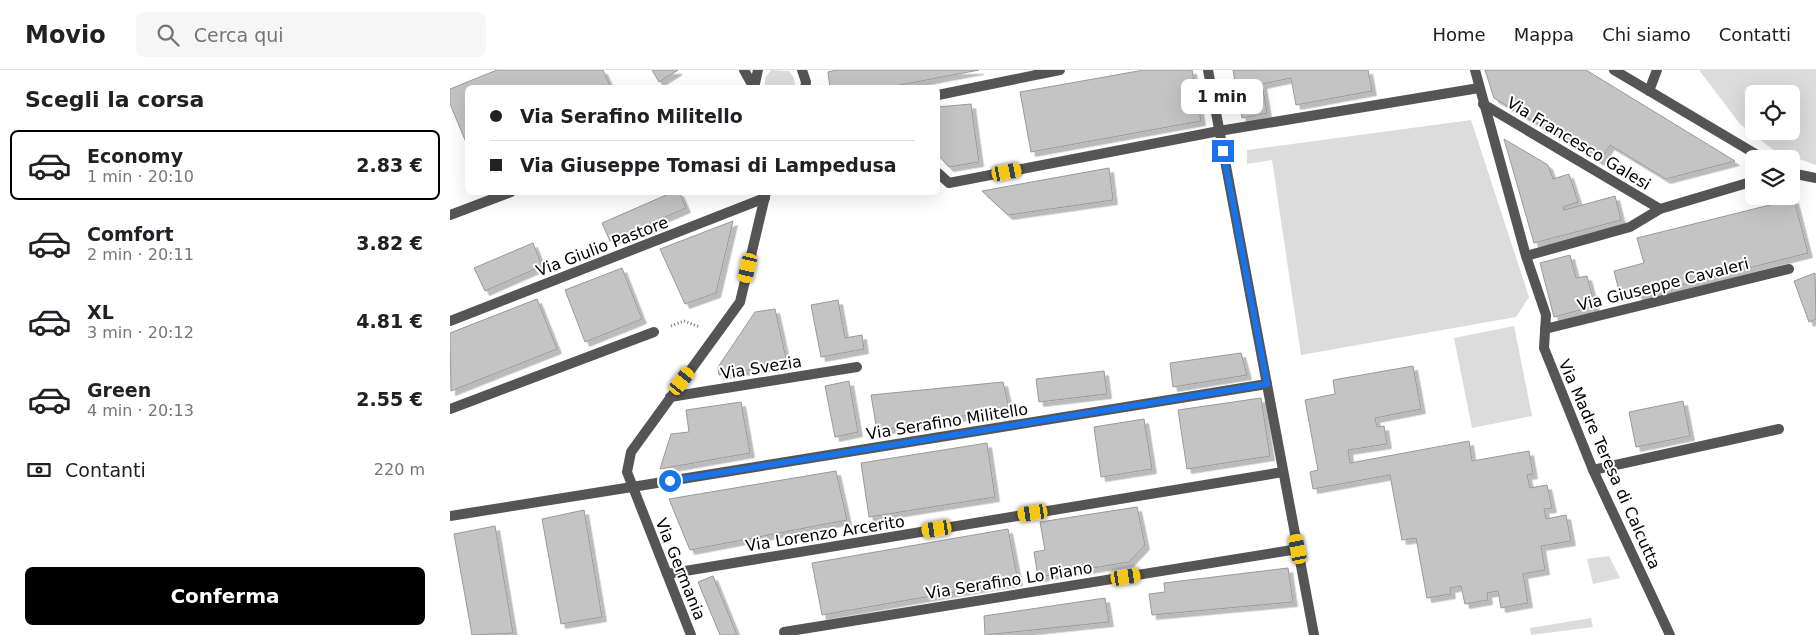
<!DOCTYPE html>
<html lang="it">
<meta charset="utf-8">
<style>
:root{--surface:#fff;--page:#f6f6f6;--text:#202124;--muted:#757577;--line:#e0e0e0;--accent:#000}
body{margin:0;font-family:"DejaVu Sans",sans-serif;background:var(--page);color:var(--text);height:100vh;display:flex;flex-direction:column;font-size:19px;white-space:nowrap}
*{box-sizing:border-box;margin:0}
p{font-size:16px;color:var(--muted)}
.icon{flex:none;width:28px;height:28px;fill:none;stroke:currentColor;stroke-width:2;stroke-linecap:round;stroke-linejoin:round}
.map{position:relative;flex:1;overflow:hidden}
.sheet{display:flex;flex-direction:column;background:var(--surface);width:450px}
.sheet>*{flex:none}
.guide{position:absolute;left:15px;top:15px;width:475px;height:110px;border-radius:8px;box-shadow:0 5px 20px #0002;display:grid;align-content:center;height:110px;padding:0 25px;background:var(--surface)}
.buttons{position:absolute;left:1295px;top:15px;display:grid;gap:10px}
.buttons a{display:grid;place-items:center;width:55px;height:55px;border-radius:8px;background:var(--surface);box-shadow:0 5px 20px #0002;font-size:25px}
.end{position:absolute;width:22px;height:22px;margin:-11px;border:6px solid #1a73e8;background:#fff;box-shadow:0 0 0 2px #fff}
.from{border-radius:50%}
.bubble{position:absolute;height:35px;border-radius:8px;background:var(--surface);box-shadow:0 5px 20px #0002;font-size:16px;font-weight:800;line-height:35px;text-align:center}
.car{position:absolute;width:15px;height:30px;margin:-15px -8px;border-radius:6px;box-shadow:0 0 4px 1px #0007;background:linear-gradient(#f5c518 24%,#345 0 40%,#f5c518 0 76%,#345 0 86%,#f5c518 0)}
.guide b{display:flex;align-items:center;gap:18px;height:48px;font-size:19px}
.guide b+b{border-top:1px solid var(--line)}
.guide i{width:12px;height:12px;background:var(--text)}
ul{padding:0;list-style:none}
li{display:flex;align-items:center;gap:15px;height:70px;margin:0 10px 8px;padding:0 15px;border:2px solid transparent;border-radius:8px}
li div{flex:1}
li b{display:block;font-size:19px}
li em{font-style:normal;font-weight:800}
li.on{border-color:var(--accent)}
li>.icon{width:45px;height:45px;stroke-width:1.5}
h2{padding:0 25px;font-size:22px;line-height:60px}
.pay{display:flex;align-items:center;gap:12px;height:55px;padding:0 25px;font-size:19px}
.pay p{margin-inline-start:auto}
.button{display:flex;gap:10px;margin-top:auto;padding:10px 25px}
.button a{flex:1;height:58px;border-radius:8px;background:var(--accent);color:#fff;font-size:20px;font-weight:800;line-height:58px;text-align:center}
header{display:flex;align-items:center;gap:30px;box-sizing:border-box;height:70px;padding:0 25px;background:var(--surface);border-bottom:1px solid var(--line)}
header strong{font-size:24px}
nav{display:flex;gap:28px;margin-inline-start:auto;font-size:18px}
.search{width:350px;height:45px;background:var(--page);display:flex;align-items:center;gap:12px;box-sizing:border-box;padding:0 18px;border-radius:8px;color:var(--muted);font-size:19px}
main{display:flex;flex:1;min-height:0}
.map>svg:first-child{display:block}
.green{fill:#dcdcdc;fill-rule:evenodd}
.building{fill:#c4c4c4;stroke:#999;filter:url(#shadow)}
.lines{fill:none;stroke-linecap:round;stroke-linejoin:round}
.path{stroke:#777;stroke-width:3;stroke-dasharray:1 2.5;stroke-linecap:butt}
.pedestrian{stroke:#555;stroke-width:10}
.minor{stroke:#555;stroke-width:10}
.route{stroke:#1a73e8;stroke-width:6}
.labels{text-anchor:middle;stroke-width:4;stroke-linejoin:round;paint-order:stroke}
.street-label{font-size:16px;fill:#000;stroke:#fff}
</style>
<header>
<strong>Movio</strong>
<div class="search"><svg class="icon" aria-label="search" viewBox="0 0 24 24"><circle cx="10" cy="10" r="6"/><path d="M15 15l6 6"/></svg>Cerca qui</div>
<nav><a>Home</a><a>Mappa</a><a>Chi siamo</a><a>Contatti</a></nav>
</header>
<main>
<section class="sheet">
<h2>Scegli la corsa</h2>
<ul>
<li class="on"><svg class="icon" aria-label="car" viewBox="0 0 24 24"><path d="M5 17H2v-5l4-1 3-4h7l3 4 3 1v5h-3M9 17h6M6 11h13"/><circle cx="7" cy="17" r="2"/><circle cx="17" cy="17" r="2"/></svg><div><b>Economy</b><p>1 min · 20:10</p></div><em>2.83 €</em></li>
<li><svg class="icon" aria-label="car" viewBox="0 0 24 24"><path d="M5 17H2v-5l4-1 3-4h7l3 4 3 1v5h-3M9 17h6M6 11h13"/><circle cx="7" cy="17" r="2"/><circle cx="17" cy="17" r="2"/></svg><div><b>Comfort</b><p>2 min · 20:11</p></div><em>3.82 €</em></li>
<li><svg class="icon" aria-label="car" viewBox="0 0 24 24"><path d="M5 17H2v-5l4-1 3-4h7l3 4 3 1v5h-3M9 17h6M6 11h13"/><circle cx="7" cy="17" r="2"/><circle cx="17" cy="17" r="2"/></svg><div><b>XL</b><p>3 min · 20:12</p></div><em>4.81 €</em></li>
<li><svg class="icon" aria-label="car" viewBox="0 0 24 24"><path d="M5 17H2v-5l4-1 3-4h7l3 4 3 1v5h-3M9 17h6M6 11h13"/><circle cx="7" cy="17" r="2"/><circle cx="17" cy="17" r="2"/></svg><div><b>Green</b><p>4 min · 20:13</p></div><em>2.55 €</em></li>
</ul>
<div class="pay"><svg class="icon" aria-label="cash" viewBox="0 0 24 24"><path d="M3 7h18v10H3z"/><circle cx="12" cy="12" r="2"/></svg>Contanti<p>220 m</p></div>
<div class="button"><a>Conferma</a></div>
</section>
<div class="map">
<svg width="1366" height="565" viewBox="0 0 1366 565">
<defs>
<filter id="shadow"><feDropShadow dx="4.5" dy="4.5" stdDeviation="0" flood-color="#0004"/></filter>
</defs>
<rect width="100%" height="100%" fill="#fff"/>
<!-- green -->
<g class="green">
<path d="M 321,0 L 339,1 L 344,8 L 345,17 L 315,17 L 315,8 Z"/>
<path d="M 1249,0 L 1366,0 L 1366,95 L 1322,79 L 1290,54 ZM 1304,24 L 1341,24 L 1341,61 L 1304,61 Z"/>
<path d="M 1021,50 L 1079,227 L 1066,247 L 851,285 L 822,90 L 797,94 L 797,80 Z"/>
<path d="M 1064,256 L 1082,346 L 1022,358 L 1004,268 Z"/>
<path d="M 1159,486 L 1170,508 L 1143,514 L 1137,489 Z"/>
<path d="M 1141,548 L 1143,557 L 1081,565 L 1080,558 Z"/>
</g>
<!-- building -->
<g class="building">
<path d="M 47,0 L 153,0 L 161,18 L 18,18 L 18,77 L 0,34 L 0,19 Z"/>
<path d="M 202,0 L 228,0 L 209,12 Z"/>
<path d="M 387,0 L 529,0 L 434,18 L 380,18 L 378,2 Z"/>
<path d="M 694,0 L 742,0 L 751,51 L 581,82 L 570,22 Z"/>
<path d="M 783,0 L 918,0 L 922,21 L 846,35 L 841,8 L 812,14 L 817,43 L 792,48 Z"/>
<path d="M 1035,0 L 1136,0 L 1285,91 L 1216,109 L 1160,75 L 1150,91 L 1044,28 Z"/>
<path d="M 521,34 L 529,92 L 499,97 L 488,85 L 488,37 Z"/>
<path d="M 1054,69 L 1098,95 L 1103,109 L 1119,104 L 1128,132 L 1113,137 L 1114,140 L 1165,126 L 1171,150 L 1084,173 Z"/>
<path d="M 659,98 L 663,130 L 558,145 L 532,121 Z"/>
<path d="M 223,122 L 229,122 L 236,138 L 160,171 L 152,153 Z"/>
<path d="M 1344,129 L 1358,183 L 1188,226 L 1186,221 L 1170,225 L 1164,201 L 1194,193 L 1187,168 Z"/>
<path d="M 283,151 L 266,223 L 235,234 L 210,179 Z"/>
<path d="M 83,173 L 92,196 L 35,221 L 24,198 Z"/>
<path d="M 1120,185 L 1126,208 L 1137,206 L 1145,236 L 1104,247 L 1090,193 Z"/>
<path d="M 172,198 L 192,249 L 135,272 L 115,220 Z"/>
<path d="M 1365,203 L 1366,249 L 1359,252 L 1344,211 Z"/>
<path d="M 87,229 L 107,279 L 1,321 L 0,263 Z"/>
<path d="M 388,230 L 395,268 L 412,265 L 414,279 L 371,287 L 361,235 Z"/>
<path d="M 325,239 L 337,293 L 269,305 L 268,297 L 305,242 Z"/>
<path d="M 791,283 L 797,305 L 723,317 L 720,293 Z"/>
<path d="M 963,296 L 971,339 L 925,348 L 927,357 L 934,356 L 937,374 L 898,380 L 900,393 L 1019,371 L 1022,391 L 1079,381 L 1083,404 L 1077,405 L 1080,418 L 1097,415 L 1102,438 L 1094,439 L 1096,449 L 1116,445 L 1121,471 L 1091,476 L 1095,500 L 1073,504 L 1078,533 L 1051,538 L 1048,521 L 1037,523 L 1038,530 L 1015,534 L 1011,516 L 1000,518 L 1001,524 L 977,528 L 966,468 L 952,470 L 940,405 L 863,419 L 860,402 L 868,400 L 855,330 L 885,324 L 883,310 Z"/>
<path d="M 654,301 L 657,324 L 589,332 L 586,309 Z"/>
<path d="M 399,311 L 408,362 L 385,367 L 375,316 Z"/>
<path d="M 553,312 L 559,338 L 427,361 L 421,325 Z"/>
<path d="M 811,328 L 820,386 L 737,399 L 728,340 Z"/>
<path d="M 1233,331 L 1240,366 L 1186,377 L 1179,342 Z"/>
<path d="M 291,332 L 300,383 L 210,399 L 221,364 L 239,362 L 236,340 Z"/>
<path d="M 694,349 L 702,399 L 651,407 L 644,357 Z"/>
<path d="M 537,373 L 545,427 L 419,447 L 411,393 Z"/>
<path d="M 386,401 L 397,450 L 240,480 L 219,429 Z"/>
<path d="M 687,437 L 695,475 L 679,492 L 588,507 L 584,482 L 595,480 L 590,452 Z"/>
<path d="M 134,440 L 152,547 L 111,554 L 92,449 Z"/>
<path d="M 45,456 L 63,563 L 22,565 L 4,464 Z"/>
<path d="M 558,459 L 568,511 L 372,545 L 362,493 Z"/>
<path d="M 838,498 L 843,532 L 702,545 L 699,524 L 715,522 L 714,513 Z"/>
<path d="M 263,506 L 287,565 L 270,565 L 248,512 Z"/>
<path d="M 655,528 L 659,552 L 535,565 L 534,546 Z"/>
</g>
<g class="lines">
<!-- path -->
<path class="path" d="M 221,256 L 234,251 L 250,257"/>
<!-- pedestrian -->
<g class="pedestrian">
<path d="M 0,339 L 204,262"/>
<path d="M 0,446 L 182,417"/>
</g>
<!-- minor -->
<g class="minor">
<path d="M 294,0 L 304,18"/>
<path d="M 352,0 L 356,12 L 355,18"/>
<path d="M 758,0 L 864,565"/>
<path d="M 1025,0 L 1076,186 L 1096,245 L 1094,278 L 1143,400 L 1220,565"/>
<path d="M 1164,0 L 1314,89"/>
<path d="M 304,18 L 308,0"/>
<path d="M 1199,21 L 1207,0"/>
<path d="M 488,25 L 610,0"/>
<path d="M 1033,34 L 1210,139"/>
<path d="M 488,103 L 499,113 L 769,61 L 1029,18"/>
<path d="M 1341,103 L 1366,108"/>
<path d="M 0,145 L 61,122"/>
<path d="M 1076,186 L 1180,157 L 1210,139 L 1304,111"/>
<path d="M 0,251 L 315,128"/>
<path d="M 1095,259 L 1339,199"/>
<path d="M 220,327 L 407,297"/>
<path d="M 1143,400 L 1329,359"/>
<path d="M 182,417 L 817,314"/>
<path d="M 217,504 L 833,402"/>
<path d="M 334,562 L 848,479"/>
<path d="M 241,565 L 177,402 L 181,382 L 290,232 L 316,122"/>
</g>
</g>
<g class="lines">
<!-- route -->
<path class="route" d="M 220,411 L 817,314 L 773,81"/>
</g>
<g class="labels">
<!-- street labels -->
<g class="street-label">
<text transform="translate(1129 73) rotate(31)" y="6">Via Francesco Galesi</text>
<text transform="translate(152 176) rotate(-21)" y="6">Via Giulio Pastore</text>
<text transform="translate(1213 214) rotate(-14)" y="6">Via Giuseppe Cavaleri</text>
<text transform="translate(311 297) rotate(-9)" y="6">Via Svezia</text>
<text transform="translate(497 351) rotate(-9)" y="6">Via Serafino Militello</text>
<text transform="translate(1160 394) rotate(66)" y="6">Via Madre Teresa di Calcutta</text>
<text transform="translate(375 463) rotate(-9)" y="6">Via Lorenzo Arcerito</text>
<text transform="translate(231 499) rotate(68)" y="6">Via Germania</text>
<text transform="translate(559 510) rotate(-9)" y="6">Via Serafino Lo Piano</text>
</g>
</g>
</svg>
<div class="buttons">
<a><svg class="icon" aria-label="locate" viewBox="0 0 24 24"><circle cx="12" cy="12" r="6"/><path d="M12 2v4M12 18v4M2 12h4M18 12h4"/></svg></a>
<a><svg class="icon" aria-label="layers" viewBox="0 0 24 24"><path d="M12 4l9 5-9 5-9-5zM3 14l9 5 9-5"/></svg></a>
</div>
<i class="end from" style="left:220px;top:411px"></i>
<i class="end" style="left:773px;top:81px"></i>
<div class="bubble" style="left:731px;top:9px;width:82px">1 min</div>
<i class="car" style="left:557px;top:102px;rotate:79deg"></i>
<i class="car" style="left:298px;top:198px;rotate:193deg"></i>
<i class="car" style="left:232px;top:311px;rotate:37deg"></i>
<i class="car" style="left:583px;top:443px;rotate:261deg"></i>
<i class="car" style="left:487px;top:459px;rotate:261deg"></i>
<i class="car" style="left:848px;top:479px;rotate:349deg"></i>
<i class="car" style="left:676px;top:507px;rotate:81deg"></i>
<div class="guide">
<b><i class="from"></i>Via Serafino Militello</b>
<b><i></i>Via Giuseppe Tomasi di Lampedusa</b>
</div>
</div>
</main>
